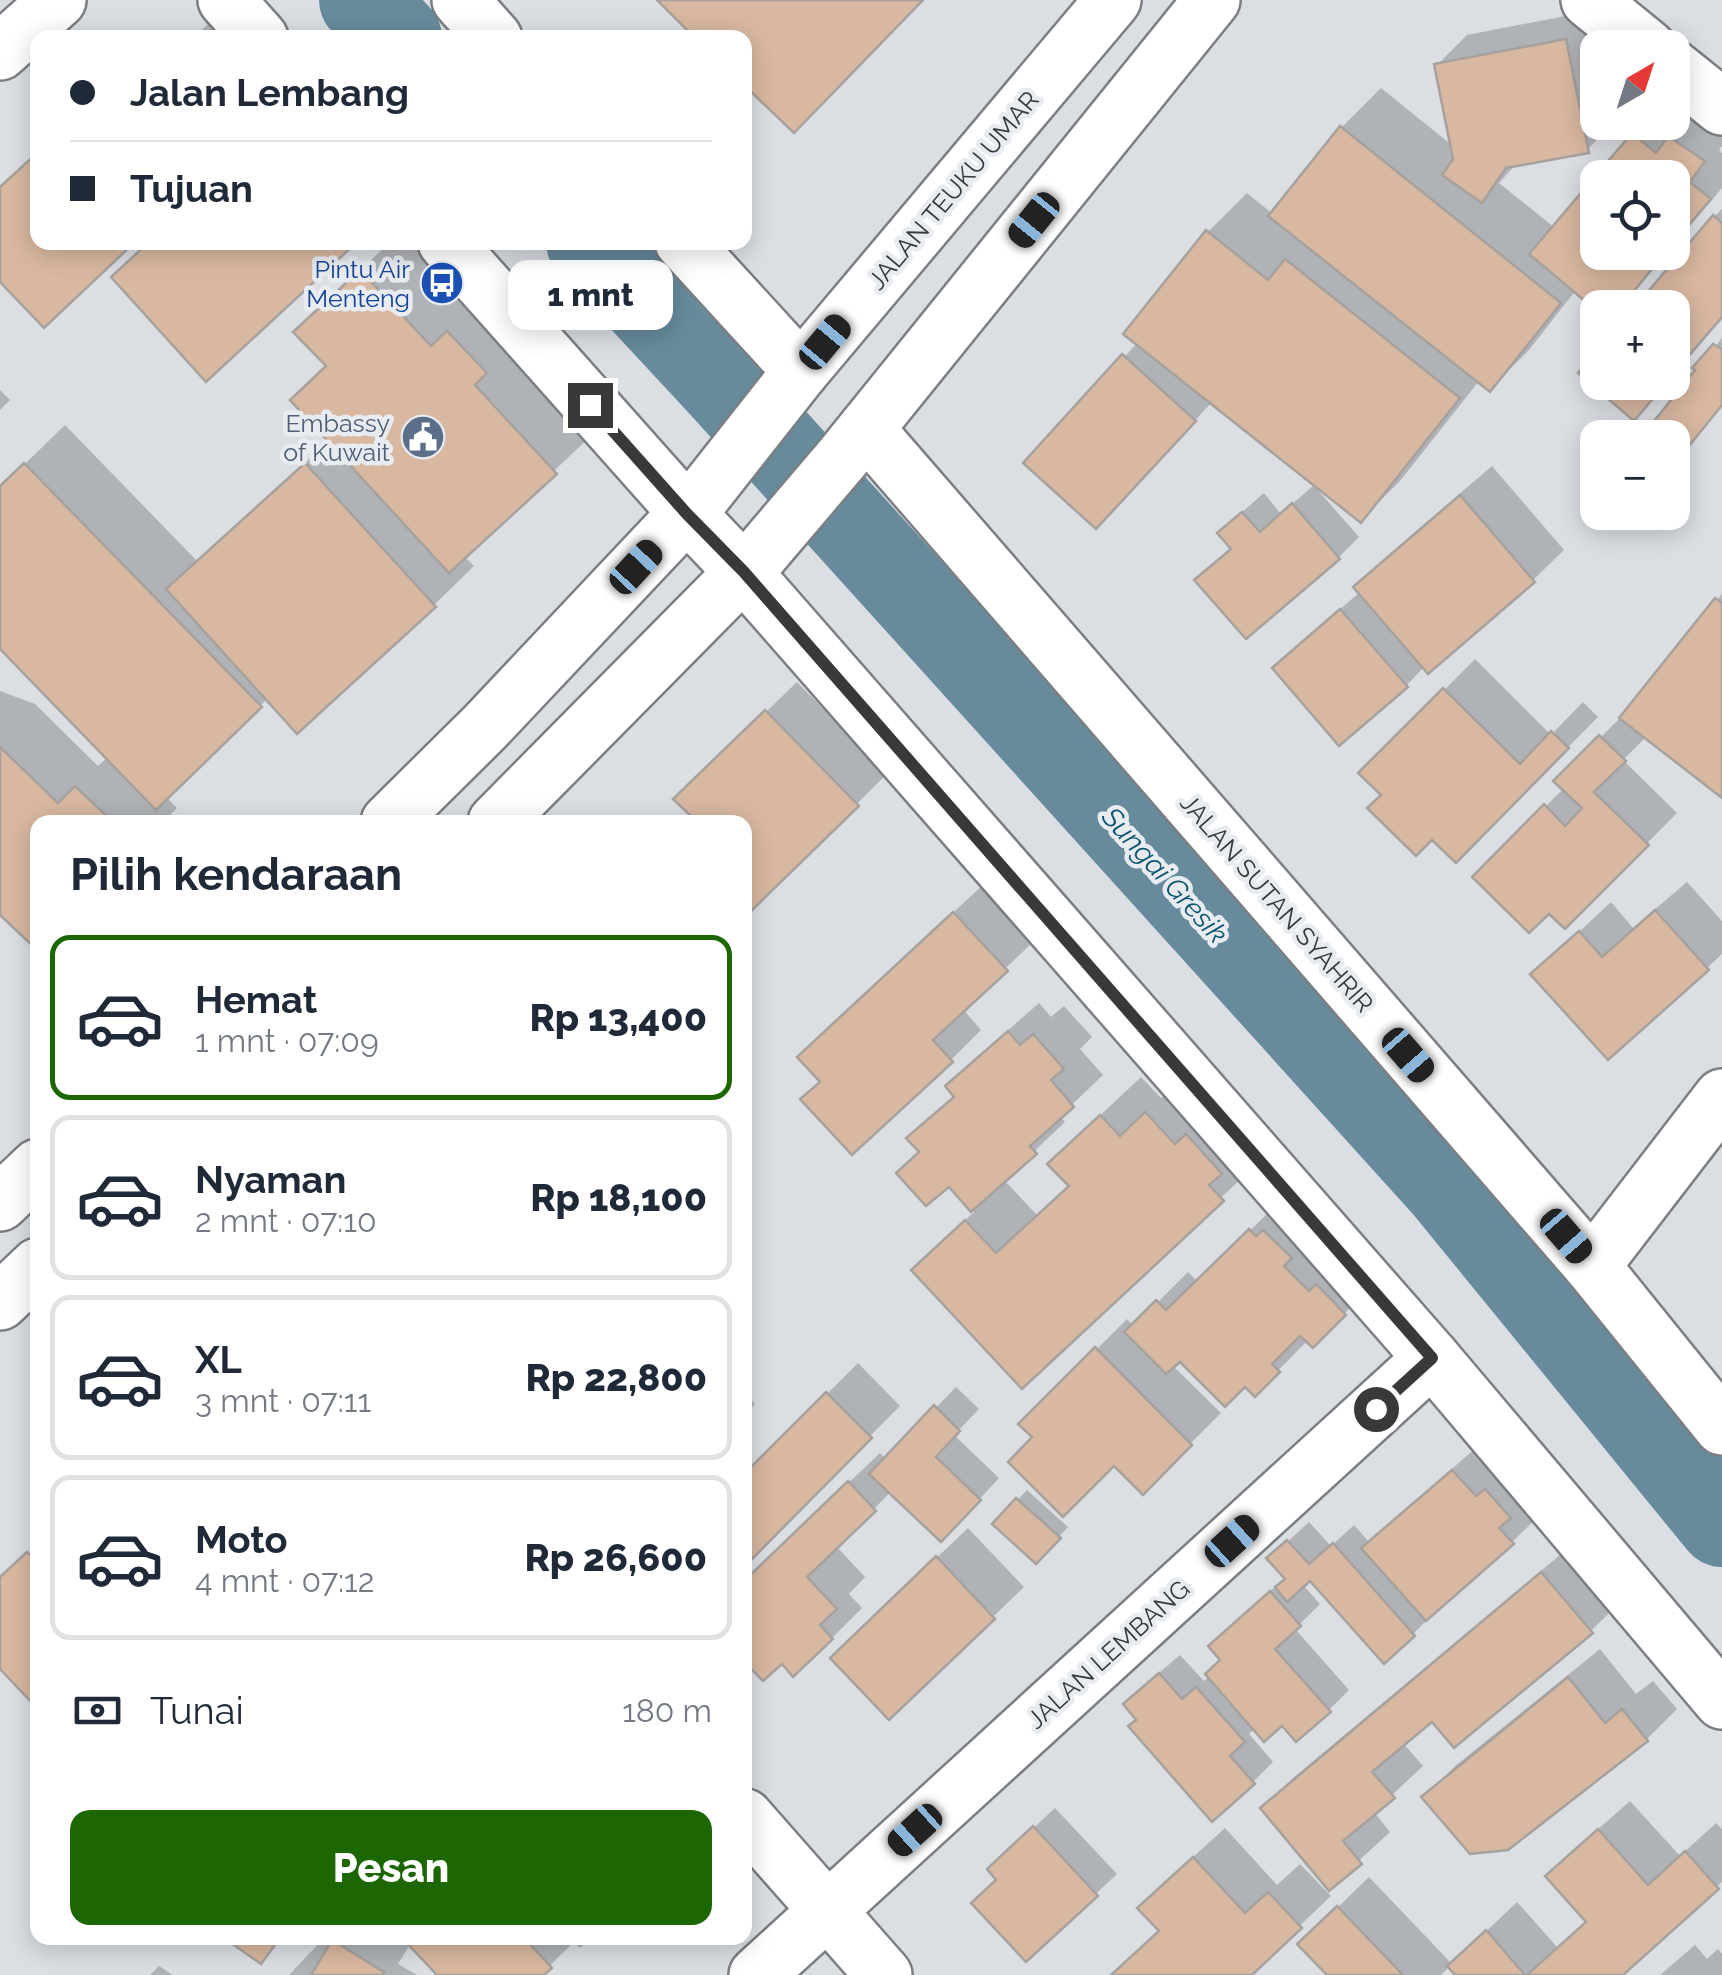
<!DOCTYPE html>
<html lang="id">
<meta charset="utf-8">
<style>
:root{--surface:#fff;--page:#f2f2f3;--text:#1f2937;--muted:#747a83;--line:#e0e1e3;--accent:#1c6702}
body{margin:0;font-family:Raleway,sans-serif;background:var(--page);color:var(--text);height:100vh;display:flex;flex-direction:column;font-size:38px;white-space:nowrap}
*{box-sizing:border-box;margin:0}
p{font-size:32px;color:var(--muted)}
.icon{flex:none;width:55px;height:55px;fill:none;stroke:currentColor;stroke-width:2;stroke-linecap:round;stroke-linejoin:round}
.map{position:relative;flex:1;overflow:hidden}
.details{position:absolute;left:30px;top:815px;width:722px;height:1130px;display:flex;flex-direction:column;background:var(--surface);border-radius:20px;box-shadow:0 5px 25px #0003}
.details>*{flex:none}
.guide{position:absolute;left:30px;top:30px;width:722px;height:220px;border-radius:20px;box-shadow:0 5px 25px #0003;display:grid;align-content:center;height:220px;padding:0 40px;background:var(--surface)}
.needle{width:65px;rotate:39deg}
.buttons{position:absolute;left:1580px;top:30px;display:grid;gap:20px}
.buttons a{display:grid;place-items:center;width:110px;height:110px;border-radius:20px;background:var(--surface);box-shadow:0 5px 25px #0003;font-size:50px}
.end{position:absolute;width:45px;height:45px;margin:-22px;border:12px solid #37393a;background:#fff;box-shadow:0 0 0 5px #fff}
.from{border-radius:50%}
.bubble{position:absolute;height:70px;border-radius:20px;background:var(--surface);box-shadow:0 5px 25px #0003;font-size:32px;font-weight:800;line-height:70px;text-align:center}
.car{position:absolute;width:30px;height:60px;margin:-30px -15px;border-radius:12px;box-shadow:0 0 8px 2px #0007;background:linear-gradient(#222 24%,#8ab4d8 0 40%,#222 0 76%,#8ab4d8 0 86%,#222 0)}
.guide b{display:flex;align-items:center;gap:35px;height:95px;font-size:38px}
.guide b+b{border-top:2px solid var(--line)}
.guide i{width:25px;height:25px;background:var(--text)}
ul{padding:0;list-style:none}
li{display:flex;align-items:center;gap:30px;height:165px;margin:0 20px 15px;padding:0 20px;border:5px solid var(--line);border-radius:20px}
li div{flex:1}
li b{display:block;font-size:38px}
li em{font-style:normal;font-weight:800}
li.current{border-color:var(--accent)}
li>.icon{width:90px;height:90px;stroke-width:1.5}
h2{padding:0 40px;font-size:45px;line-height:120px}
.pay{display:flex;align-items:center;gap:25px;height:110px;padding:0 40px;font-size:38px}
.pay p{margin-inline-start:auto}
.action{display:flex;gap:20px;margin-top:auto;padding:20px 40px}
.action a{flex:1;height:115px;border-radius:20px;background:var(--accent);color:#fff;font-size:40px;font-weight:800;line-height:115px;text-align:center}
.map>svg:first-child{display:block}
.shadow{fill:#0003}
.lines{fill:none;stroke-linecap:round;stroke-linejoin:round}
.river{stroke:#678b9d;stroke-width:88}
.building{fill:#d9b8a1;stroke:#a6a19d;stroke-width:2.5}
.street-casing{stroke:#7b7e82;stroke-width:60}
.secondary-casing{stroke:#7b7e82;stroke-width:60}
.street{stroke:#fff;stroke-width:55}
.secondary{stroke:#fff;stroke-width:55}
.route{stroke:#37393a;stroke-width:12}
.labels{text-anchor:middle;stroke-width:9;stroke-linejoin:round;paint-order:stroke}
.street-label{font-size:25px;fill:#37393a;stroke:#e8ecf1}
.transit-label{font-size:25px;fill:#164399;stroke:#e8ecf1;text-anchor:end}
.service-label{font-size:25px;fill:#4e5e75;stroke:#e8ecf1;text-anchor:end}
.water-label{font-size:28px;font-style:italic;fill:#0e5670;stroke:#e8ecf1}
</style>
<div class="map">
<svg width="1722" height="1975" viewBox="0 0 1722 1975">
<rect width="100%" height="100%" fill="#dbdfe4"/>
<!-- shadow -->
<g class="shadow">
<path d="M 1596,10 L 1603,48 L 1598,48 L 1598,122 L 1615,122 L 1587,150 L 1516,164 L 1499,183 L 1555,228 L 1634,134 L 1646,122 L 1672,122 L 1672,111 L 1685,122 L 1700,107 L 1722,122 L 1722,146 L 1719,150 L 1722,153 L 1722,188 L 1672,247 L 1672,178 L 1598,178 L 1598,252 L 1668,252 L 1618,308 L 1576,290 L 1529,350 L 1490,389 L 1479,381 L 1400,481 L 1361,520 L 1319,487 L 1317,489 L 1359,537 L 1339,557 L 1246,636 L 1233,547 L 1241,513 L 1264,493 L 1281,514 L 1315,484 L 1212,402 L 1126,496 L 1027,463 L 1138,342 L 1208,232 L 1247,193 L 1273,214 L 1342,127 L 1381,88 L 1453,146 L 1437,65 L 1467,35 Z"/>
<path d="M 212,20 L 229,38 L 194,38 Z"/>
<path d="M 1722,209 L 1722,319 L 1672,377 L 1672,308 L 1714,217 Z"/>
<path d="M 390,242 L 410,242 L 594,433 L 464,556 L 474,566 L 434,605 L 268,698 L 166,797 L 177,808 L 163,822 L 38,822 L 0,911 L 0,691 L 35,704 L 98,766 L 108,757 L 0,646 L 0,488 L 65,425 L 197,561 L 330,440 L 328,365 L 336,293 Z"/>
<path d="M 1722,338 L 1722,406 L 1696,438 L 1676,458 L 1672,438 L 1646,434 Z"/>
<path d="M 0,390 L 10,400 L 0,410 Z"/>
<path d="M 1492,466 L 1564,550 L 1533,580 L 1428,670 L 1425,666 L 1406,686 L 1296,647 L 1360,592 L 1356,588 L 1386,557 Z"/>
<path d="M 1722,594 L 1722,795 L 1647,736 L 1623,760 L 1677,813 L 1565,926 L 1549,911 L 1476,877 L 1564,788 L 1557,781 L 1633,705 Z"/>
<path d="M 1475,659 L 1551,735 L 1583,702 L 1598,717 L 1456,860 L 1362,773 Z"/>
<path d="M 797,682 L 887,774 L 750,909 L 745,904 L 745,822 L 689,822 L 695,817 L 707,769 Z"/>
<path d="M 1687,882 L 1722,921 L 1722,954 L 1707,968 L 1534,974 L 1611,902 L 1633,928 Z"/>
<path d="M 985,883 L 1036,939 L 963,1009 L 981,1030 L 951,1060 L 822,1081 L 830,1027 Z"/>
<path d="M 1039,1003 L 1051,1017 L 1064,1006 L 1092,1037 L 1080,1049 L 1103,1075 L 1060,1116 L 1065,1122 L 1004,1180 L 1037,1215 L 1070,1184 L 1090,1125 L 1141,1077 L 1161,1098 L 1186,1075 L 1261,1160 L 1022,1385 L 954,1231 L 974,1212 L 910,1139 L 956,1095 L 979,1056 Z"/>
<path d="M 1281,1200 L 1375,1283 L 1313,1345 L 1308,1340 L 1255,1394 L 1245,1383 L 1180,1358 L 1172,1365 L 1221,1413 L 1143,1491 L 1114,1463 L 1035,1437 L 1022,1424 L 1127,1319 L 1134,1326 L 1188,1272 L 1198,1282 Z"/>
<path d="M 858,1363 L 900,1406 L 745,1562 L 745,1476 Z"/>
<path d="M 956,1387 L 979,1409 L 954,1435 L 999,1478 L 962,1518 L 891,1492 L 836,1546 L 865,1577 L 849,1594 L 862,1608 L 832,1638 L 782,1661 L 745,1658 L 745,1581 L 880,1453 L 886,1459 Z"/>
<path d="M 745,1394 L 755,1404 L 745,1414 Z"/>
<path d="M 1484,1441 L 1543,1512 L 1512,1542 L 1432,1612 L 1433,1614 L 1413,1634 L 1310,1578 L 1303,1585 L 1320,1604 L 1295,1629 L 1349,1690 L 1329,1710 L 1255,1728 L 1249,1734 L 1273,1762 L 1253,1782 L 1139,1719 L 1146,1684 L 1180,1655 L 1204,1681 L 1210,1676 L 1223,1659 L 1231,1626 L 1286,1577 L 1270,1558 L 1309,1522 L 1331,1546 L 1354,1525 L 1370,1543 L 1395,1518 Z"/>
<path d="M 1027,1490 L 1068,1527 L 1036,1561 L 995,1524 Z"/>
<path d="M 968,1528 L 1024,1587 L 889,1717 L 863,1628 Z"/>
<path d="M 38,1544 L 38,1705 L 0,1666 L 0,1579 Z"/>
<path d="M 1573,1544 L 1621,1601 L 1591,1631 L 1432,1718 L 1403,1743 L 1423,1766 L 1374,1812 L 1390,1832 L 1329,1888 L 1263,1808 L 1293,1778 Z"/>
<path d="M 1600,1649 L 1636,1694 L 1653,1681 L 1677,1709 L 1647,1739 L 1424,1798 L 1454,1767 Z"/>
<path d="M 1630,1801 L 1680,1856 L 1716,1823 L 1722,1829 L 1722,1882 L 1619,1975 L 1458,1975 L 1450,1966 L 1441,1975 L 1330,1975 L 1331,1914 L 1369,1877 L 1452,1964 L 1517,1902 L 1558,1948 L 1588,1920 L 1579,1846 Z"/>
<path d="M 1055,1808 L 1117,1874 L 1026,1959 L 999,1879 L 1011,1849 Z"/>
<path d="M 1225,1828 L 1277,1885 L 1300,1864 L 1331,1896 L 1248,1975 L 1113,1975 L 1161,1930 L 1170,1878 Z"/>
<path d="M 324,1938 L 333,1943 L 339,1938 L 591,1938 L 580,1948 L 574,1942 L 540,1975 L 441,1975 L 411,1943 L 398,1964 L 417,1975 L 289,1975 Z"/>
<path d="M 1695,1945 L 1707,1959 L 1718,1949 L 1722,1954 L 1722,1975 L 1660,1975 Z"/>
<path d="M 159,1966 L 173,1975 L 150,1975 Z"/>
</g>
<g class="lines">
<!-- river -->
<g class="river">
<path d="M 363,0 L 398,38"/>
<path d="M 590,242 L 722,384 L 1446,1185 L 1722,1523"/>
</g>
</g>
<!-- building -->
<g class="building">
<path d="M 657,0 L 923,0 L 794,133 L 745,86 L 745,38 L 695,38 Z"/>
<path d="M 1566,39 L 1589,153 L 1506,168 L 1482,203 L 1442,175 L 1453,159 L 1434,64 Z"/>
<path d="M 1340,126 L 1561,303 L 1490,392 L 1268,216 Z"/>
<path d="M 1632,133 L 1656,153 L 1668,136 L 1705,161 L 1690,182 L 1711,199 L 1672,245 L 1672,178 L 1598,178 L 1598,252 L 1666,252 L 1620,308 L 1598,308 L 1598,312 L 1529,254 Z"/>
<path d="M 38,152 L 38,242 L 135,242 L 44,328 L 0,282 L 0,187 Z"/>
<path d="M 1713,215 L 1722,223 L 1722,317 L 1672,375 L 1672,308 L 1634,308 Z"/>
<path d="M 1206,230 L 1268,280 L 1285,259 L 1460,398 L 1361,523 L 1123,334 Z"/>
<path d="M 149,242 L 357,242 L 206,382 L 111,277 Z"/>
<path d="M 360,270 L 431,346 L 447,331 L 487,373 L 475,385 L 557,474 L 449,573 L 290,400 L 326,366 L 293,332 Z"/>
<path d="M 1713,344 L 1722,349 L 1722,405 L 1676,462 L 1672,459 L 1672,438 L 1646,438 L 1643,435 L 1695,370 L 1692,368 Z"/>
<path d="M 1598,351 L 1598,382 L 1667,382 L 1634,421 L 1578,373 Z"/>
<path d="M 1122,354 L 1196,421 L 1096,529 L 1023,463 Z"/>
<path d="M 24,463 L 262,707 L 156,810 L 0,649 L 0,486 Z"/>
<path d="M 305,463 L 436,607 L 297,734 L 166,589 Z"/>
<path d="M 1460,495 L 1535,582 L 1428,674 L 1353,587 Z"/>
<path d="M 1292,503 L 1340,559 L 1246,639 L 1194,580 L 1231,549 L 1217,533 L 1242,512 L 1260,532 Z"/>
<path d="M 1715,598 L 1722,603 L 1722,798 L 1619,718 Z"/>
<path d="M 1340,609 L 1408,687 L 1339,746 L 1272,668 Z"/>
<path d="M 1443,688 L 1520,764 L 1551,731 L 1569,748 L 1456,863 L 1432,840 L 1416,856 L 1367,808 L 1381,795 L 1358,773 Z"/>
<path d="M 765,710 L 859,806 L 750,912 L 745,908 L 745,822 L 686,822 L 692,817 L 673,799 Z"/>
<path d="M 1599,735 L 1626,761 L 1594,792 L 1649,845 L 1565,929 L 1549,914 L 1529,933 L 1472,877 L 1544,804 L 1565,826 L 1582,808 L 1553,781 Z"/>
<path d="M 0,747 L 58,803 L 75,786 L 113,822 L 38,822 L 38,951 L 0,915 Z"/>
<path d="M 1655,910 L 1709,970 L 1608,1060 L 1530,974 L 1579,931 L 1602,957 Z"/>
<path d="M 953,912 L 1008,971 L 933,1040 L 953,1062 L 852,1155 L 800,1099 L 820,1082 L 797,1057 Z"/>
<path d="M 1008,1031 L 1020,1045 L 1033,1034 L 1064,1069 L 1051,1080 L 1074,1107 L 1030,1146 L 1037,1154 L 971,1212 L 949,1187 L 926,1206 L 896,1173 L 919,1152 L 906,1138 L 954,1097 L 945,1086 Z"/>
<path d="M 1145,1112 L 1175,1144 L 1186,1134 L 1222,1174 L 1209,1185 L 1224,1201 L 1022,1389 L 911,1270 L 965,1220 L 996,1253 L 1069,1186 L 1047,1164 L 1100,1115 L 1120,1136 Z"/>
<path d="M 1249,1229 L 1256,1236 L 1263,1230 L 1292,1258 L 1284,1266 L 1309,1291 L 1316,1284 L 1346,1315 L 1313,1348 L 1300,1336 L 1272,1364 L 1280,1372 L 1255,1397 L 1245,1387 L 1225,1407 L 1180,1362 L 1166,1374 L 1124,1332 L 1156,1300 L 1166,1310 Z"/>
<path d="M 1095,1347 L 1192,1445 L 1143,1495 L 1114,1466 L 1063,1517 L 1008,1462 L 1032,1437 L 1018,1424 Z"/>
<path d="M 826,1392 L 872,1438 L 745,1566 L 745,1473 Z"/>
<path d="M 934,1405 L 960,1431 L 936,1457 L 981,1500 L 941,1542 L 869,1474 Z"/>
<path d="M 1452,1470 L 1476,1496 L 1485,1489 L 1511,1518 L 1499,1528 L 1514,1544 L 1426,1621 L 1361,1548 Z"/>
<path d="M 848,1481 L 876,1511 L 807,1577 L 837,1609 L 820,1625 L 833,1639 L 793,1677 L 782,1664 L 763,1681 L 745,1662 L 745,1580 Z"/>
<path d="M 1016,1498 L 1061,1538 L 1036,1564 L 992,1524 Z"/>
<path d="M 1287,1540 L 1309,1564 L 1333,1543 L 1415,1636 L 1384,1664 L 1310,1581 L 1287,1602 L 1275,1587 L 1285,1579 L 1266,1558 Z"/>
<path d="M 27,1552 L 33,1557 L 38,1553 L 38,1709 L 0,1669 L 0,1577 Z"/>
<path d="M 936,1556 L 995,1619 L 889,1720 L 830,1658 Z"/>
<path d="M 1541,1572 L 1593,1633 L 1454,1748 L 1432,1722 L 1372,1772 L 1395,1798 L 1343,1841 L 1362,1864 L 1329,1891 L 1260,1808 Z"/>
<path d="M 1270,1591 L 1301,1626 L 1275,1649 L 1331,1712 L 1296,1742 L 1282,1726 L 1264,1742 L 1205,1674 L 1220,1660 L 1208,1646 Z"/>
<path d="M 1159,1673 L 1182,1699 L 1196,1687 L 1245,1742 L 1230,1756 L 1255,1784 L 1212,1822 L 1128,1726 L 1136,1720 L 1123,1704 Z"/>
<path d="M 1568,1677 L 1605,1723 L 1622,1709 L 1648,1741 L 1508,1850 L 1470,1854 L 1421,1797 Z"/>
<path d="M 1033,1826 L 1098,1896 L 1026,1962 L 971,1903 L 996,1880 L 987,1869 Z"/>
<path d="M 1598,1829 L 1648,1885 L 1685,1851 L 1719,1889 L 1623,1975 L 1527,1975 L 1586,1922 L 1545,1876 Z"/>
<path d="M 1193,1857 L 1245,1913 L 1268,1892 L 1302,1928 L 1252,1975 L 1111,1975 L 1159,1931 L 1137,1908 Z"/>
<path d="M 1337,1906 L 1403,1975 L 1327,1975 L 1297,1944 Z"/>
<path d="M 1486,1930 L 1525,1975 L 1455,1975 L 1447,1966 Z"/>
<path d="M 224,1938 L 280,1938 L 261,1964 Z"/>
<path d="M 402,1938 L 524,1938 L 552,1968 L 544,1975 L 437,1975 Z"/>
<path d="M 332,1940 L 384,1972 L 382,1975 L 311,1975 Z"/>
</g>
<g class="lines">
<!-- street casing -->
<g class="street-casing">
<g id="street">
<path d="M 0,52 L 58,0"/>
<path d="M 1592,1266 L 1722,1097"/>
<path d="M 745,1817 L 884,1975"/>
<path d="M 757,1975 L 1432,1358"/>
</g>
</g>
<!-- secondary casing -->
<g class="secondary-casing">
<g id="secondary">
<path d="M 226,0 L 260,38"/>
<path d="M 460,0 L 494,38"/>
<path d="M 1589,0 L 1648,48"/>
<path d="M 1672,67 L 1722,107"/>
<path d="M 446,242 L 687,513 L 744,573 L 1432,1358 L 1722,1701"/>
<path d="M 683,242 L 801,371"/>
<path d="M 866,429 L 1592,1266 L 1722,1427"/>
<path d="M 389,822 L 485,727 L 700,499 L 801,371 L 1113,0"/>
<path d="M 496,822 L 758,557 L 843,457 L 1212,0"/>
<path d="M 0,1203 L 38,1167"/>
<path d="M 0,1302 L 38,1266"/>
</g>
</g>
<!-- street -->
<use href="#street" class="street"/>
<!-- secondary -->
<use href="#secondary" class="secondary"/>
</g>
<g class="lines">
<!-- route -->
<path class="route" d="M 590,405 L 687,514 L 744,572 L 1432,1358 L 1376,1409"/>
</g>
<!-- icons -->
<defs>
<g id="bus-disc" transform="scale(2.25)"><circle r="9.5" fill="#1a4fb4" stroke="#e8ecf1"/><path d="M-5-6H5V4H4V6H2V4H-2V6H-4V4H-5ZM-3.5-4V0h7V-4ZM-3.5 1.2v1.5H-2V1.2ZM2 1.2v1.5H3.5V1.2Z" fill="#fff"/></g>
<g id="civic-disc" transform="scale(2.25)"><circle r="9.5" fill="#5c6f8a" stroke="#e8ecf1"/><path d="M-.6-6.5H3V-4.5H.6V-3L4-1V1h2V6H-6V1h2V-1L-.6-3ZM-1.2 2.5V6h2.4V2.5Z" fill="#fff"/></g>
</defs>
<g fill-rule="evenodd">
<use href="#bus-disc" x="442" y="283"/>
<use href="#civic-disc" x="423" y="437"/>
</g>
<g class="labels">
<!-- street labels -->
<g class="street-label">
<text transform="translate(953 190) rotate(-50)" y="9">JALAN TEUKU UMAR</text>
<text transform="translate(1277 903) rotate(49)" y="9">JALAN SUTAN SYAHRIR</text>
<text transform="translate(1108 1654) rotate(-42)" y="9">JALAN LEMBANG</text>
</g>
<!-- transit labels -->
<g class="transit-label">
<text x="410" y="278">Pintu Air<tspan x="410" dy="29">Menteng</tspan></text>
</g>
<!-- service labels -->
<g class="service-label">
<text x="390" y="432">Embassy<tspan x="390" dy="29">of Kuwait</tspan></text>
</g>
<!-- water labels -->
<g class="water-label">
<text transform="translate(1165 875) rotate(48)" y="10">Sungai Gresik</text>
</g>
</g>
</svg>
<div class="buttons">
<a><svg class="needle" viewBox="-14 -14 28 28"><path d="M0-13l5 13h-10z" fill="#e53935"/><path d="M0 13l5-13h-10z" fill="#747a83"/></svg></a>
<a><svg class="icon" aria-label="locate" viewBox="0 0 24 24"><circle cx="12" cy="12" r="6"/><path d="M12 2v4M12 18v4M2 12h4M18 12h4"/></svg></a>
<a>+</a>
<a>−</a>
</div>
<i class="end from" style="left:1376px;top:1409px"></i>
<i class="end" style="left:590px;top:405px"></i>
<div class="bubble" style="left:508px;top:260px;width:165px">1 mnt</div>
<i class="car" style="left:1034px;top:220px;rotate:219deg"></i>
<i class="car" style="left:825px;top:342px;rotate:40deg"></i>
<i class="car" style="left:636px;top:567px;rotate:43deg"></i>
<i class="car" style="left:1408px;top:1055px;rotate:139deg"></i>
<i class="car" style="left:1566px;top:1236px;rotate:139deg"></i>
<i class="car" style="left:1232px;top:1541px;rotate:48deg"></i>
<i class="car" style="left:915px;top:1830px;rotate:228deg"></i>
<div class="guide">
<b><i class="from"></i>Jalan Lembang</b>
<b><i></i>Tujuan</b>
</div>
<section class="details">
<h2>Pilih kendaraan</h2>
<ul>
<li class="current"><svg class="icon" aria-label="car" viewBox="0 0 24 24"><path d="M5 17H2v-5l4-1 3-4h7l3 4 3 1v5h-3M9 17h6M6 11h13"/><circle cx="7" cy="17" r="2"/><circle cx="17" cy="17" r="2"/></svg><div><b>Hemat</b><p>1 mnt · 07:09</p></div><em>Rp 13,400</em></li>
<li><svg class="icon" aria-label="car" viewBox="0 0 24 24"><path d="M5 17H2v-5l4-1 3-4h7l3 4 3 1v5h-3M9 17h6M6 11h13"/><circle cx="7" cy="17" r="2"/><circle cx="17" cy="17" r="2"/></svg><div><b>Nyaman</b><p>2 mnt · 07:10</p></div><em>Rp 18,100</em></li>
<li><svg class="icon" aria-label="car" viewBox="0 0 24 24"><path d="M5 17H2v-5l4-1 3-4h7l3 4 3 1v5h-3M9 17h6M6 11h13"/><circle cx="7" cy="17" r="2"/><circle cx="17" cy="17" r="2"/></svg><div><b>XL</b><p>3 mnt · 07:11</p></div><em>Rp 22,800</em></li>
<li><svg class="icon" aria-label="car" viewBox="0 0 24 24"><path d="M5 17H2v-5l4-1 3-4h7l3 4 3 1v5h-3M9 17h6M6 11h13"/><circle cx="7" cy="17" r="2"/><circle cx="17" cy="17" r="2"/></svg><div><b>Moto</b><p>4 mnt · 07:12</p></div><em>Rp 26,600</em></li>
</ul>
<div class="pay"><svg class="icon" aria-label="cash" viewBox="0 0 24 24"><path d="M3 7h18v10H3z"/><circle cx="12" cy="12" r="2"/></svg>Tunai<p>180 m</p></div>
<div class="action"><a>Pesan</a></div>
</section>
</div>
